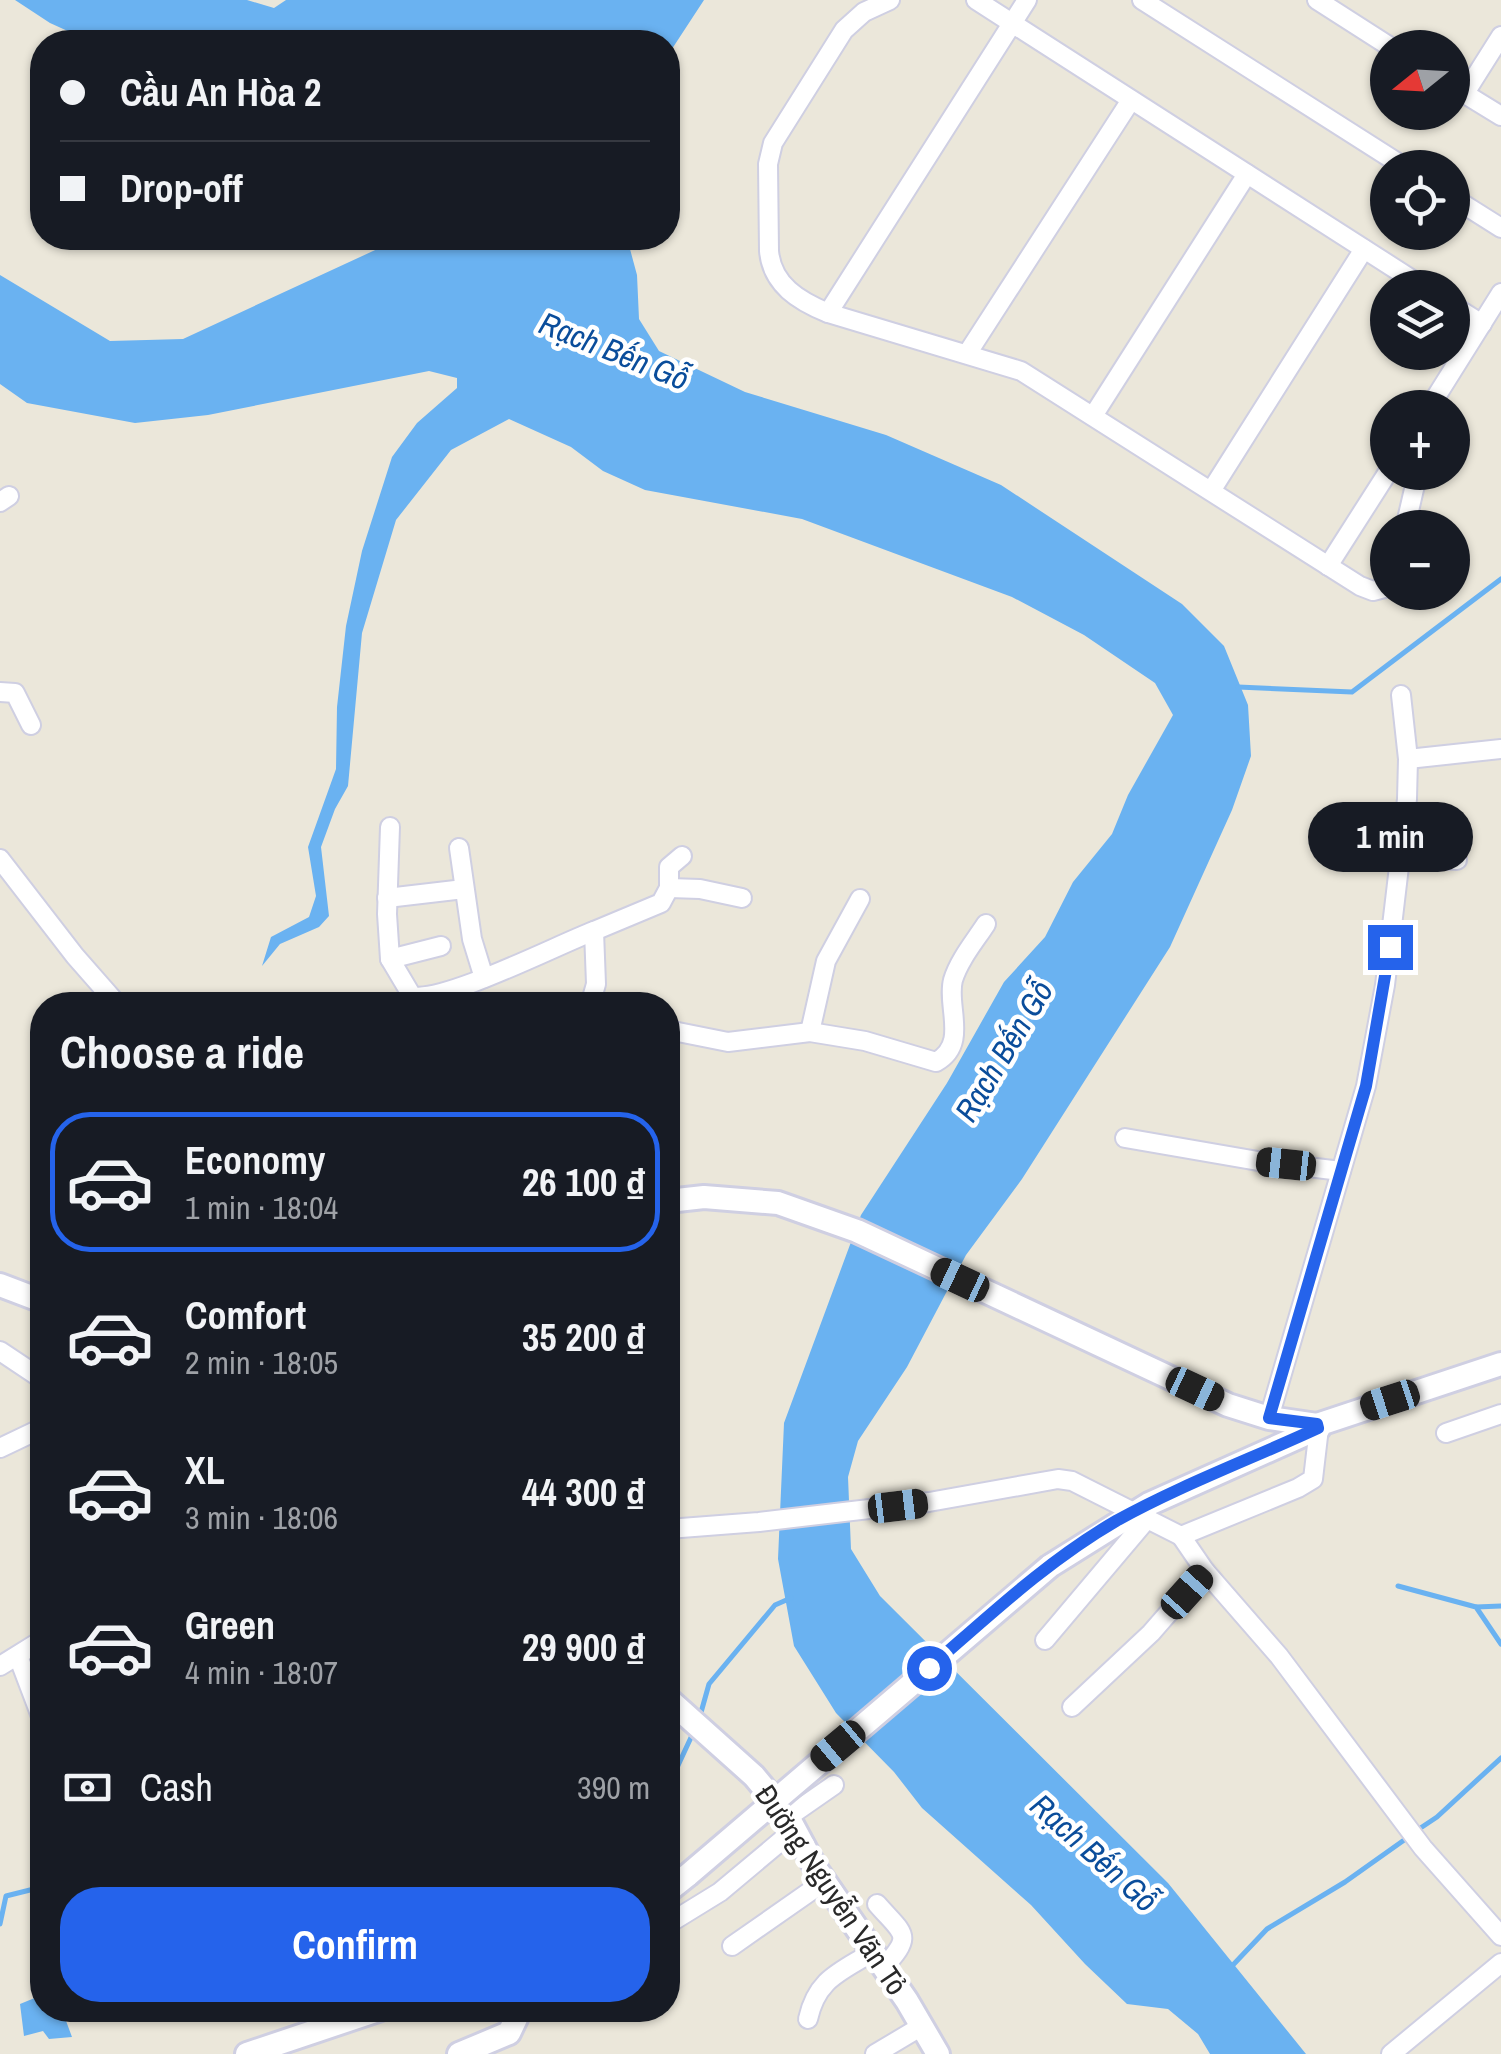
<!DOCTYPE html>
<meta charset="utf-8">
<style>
:root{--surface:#171b24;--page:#20242c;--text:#f1f3f6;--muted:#9ea1a6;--line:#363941;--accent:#2563eb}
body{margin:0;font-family:"Archivo Narrow",sans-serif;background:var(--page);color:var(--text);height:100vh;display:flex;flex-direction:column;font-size:38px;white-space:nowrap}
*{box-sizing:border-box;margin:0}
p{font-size:32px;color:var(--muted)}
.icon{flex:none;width:55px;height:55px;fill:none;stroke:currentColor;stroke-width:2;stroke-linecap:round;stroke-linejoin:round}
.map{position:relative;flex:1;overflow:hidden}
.drawer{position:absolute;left:30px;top:992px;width:650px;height:1030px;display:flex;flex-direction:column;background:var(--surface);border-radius:40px;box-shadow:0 2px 8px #0004}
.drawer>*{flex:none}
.banner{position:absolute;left:30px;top:30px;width:650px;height:220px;border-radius:40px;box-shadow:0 2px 8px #0004;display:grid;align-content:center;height:220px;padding:0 30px;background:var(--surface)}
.needle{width:65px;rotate:252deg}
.fabs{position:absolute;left:1370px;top:30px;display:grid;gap:20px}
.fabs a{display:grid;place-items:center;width:100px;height:100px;border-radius:50%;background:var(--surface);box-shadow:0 2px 8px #0004;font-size:50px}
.end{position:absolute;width:45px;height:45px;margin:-22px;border:12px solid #2563eb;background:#fff;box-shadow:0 0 0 5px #fff}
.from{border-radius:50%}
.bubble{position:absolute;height:70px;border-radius:35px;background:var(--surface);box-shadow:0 2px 8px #0004;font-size:32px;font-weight:800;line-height:70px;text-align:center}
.car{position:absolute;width:30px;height:60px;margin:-30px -15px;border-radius:12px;box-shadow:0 0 8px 2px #0007;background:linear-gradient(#222 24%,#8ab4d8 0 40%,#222 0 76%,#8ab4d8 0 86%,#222 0)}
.banner b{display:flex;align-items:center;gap:35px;height:95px;font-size:38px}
.banner b+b{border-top:2px solid var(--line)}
.banner i{width:25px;height:25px;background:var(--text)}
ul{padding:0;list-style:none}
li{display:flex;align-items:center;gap:30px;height:140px;margin:0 20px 15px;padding:0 10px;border:5px solid transparent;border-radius:40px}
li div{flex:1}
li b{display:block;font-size:38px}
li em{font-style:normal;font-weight:800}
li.on{border-color:var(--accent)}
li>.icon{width:90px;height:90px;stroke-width:1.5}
h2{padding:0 30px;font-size:45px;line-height:120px}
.pay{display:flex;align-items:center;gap:25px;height:110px;padding:0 30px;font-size:38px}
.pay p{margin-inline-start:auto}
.action{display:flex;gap:20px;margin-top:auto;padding:20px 30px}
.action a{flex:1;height:115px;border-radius:40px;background:var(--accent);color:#fff;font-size:40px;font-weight:800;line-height:115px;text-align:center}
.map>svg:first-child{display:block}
.water{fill:#6ab2f1}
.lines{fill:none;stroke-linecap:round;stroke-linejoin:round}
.stream{stroke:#6ab2f1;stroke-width:5}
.street-casing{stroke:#cfcfe2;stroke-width:22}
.secondary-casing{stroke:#cfcfe2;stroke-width:28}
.street{stroke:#fff;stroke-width:18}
.secondary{stroke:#fff;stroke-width:22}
.secondary-bridge-casing{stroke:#cfcfe2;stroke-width:28;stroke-linecap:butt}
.secondary-bridge{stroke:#fff;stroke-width:22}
.route{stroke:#2563eb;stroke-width:12}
.labels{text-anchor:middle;stroke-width:9;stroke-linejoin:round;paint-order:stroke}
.street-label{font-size:30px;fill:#292929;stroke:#fff}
.water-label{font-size:32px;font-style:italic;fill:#0a4d9b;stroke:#fff}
</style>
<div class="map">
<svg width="1501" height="2054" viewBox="0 0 1501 2054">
<rect width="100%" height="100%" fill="#ebe7da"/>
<!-- water -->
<g class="water">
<path d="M 15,0 L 247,0 L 274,8 L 286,0 L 704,0 L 668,55 L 668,42 L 92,42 L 50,23 Z"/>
<path d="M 381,238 L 627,238 L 637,275 L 639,319 L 659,351 L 745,392 L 886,435 L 1001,485 L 1182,604 L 1224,646 L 1248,705 L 1251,756 L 1232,810 L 1170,947 L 1022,1179 L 966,1255 L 907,1367 L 858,1441 L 848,1477 L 851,1549 L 880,1596 L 1168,1883 L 1306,2054 L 1210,2054 L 1198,2034 L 1168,2009 L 1127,2004 L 1085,1964 L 1031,1905 L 922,1808 L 894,1772 L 836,1713 L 794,1646 L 778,1559 L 784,1423 L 861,1215 L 947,1083 L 1004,982 L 1045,937 L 1073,882 L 1112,834 L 1128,795 L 1173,715 L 1155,683 L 1084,635 L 1012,597 L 802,519 L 645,490 L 603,471 L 571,447 L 509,419 L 451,450 L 396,520 L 362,633 L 348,786 L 335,809 L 321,847 L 329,916 L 319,927 L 280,944 L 262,966 L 271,937 L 309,917 L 316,896 L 308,847 L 336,769 L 337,707 L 346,626 L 362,551 L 392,457 L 417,423 L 457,388 L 457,378 L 429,371 L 208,415 L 135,423 L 27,403 L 0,384 L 0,275 L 110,341 L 183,339 L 386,245 Z"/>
<path d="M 42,1995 L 42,2010 L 62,2010 L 72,2037 L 49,2039 L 43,2031 L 24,2036 L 20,2004 Z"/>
</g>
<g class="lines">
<!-- stream -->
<g class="stream">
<path d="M 1238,687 L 1352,692 L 1501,579"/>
<path d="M 1398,1586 L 1476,1607 L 1501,1644"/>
<path d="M 1476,1607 L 1501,1606"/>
<path d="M 700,1716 L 709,1684 L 775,1605 L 791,1598"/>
<path d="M 668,1787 L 694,1731"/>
<path d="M 1416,1831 L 1437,1817 L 1501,1758"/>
<path d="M 0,1924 L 6,1896 L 42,1887"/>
<path d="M 1232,1966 L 1267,1929 L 1345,1882 L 1407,1838"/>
</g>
<!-- street casing -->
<g class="street-casing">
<g id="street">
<path d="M 890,0 L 864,12 L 844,30 L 773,143 L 768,164 L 769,251 C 772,285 799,301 828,313 L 1021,371 L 1360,586 L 1373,591 L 1388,587"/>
<path d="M 976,0 L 1425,288"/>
<path d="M 1142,0 L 1406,168"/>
<path d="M 1317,0 L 1392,48"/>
<path d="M 1452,86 L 1501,116"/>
<path d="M 1465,93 L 1501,36"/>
<path d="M 1452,197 L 1501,228"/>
<path d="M 1452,305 L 1482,324"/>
<path d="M 828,313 L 1027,0"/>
<path d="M 967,354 L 1131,100"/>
<path d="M 1429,408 L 1501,293"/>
<path d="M 1093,416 L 1247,174"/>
<path d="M 1211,491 L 1364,249"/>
<path d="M 0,502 L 9,496"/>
<path d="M 1405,528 L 1418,472"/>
<path d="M 1328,566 L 1388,472"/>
<path d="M 0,692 L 15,693 L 31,725"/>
<path d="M 1408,759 L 1501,749"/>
<path d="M 390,827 L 387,914 L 390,959 L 412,996 C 444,1003 557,945 594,931 L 596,984 L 590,1005"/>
<path d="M 459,848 L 472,939 L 484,978"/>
<path d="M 1401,858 L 1457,860"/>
<path d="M 0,859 L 75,956 L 118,1005"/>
<path d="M 669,888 L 700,889 L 742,898"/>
<path d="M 387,898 L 464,889"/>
<path d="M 594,931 L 661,903 L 669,888 L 669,867 L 682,856"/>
<path d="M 390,959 L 441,946"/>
<path d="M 668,1030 L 728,1042 L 810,1032 L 865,1041 L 936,1062 C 969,1044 946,1006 953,980 C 959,960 975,941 986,924"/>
<path d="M 810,1032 L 826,961 L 860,899"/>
<path d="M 1125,1138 L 1258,1161 L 1341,1171"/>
<path d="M 0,1351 L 39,1377 L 42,1383"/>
<path d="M 1269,1418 L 1366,1086 L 1385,985 L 1407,799 L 1408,759 L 1401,695"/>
<path d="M 1446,1433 L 1501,1414"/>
<path d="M 0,1448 L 42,1428"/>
<path d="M 668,1529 L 759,1522 L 929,1502 L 1058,1479 L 1072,1481 L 1181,1536 L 1298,1488 L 1313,1479 L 1319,1428"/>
<path d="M 1205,1571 L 1279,1656 L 1423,1848 L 1501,1936"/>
<path d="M 1045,1640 L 1148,1518"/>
<path d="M 18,1656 L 42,1719"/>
<path d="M 0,1666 L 42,1640"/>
<path d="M 1072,1707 L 1151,1633 L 1205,1571 L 1181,1536"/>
<path d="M 788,1817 L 834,1785"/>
<path d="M 877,1904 C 904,1935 914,1934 884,1967"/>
<path d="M 668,1924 L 720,1892 L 794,1830"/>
<path d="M 732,1946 L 825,1881"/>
<path d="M 808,2019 C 817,1978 841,1972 874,1951"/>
<path d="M 875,2054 L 922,2026"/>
<path d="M 1391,2054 L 1501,1963"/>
</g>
</g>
<!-- secondary casing -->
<g class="secondary-casing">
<g id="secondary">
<path d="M 668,1201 L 704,1197 L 778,1203 L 857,1231 L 1228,1405 L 1269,1418 L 1317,1425"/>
<path d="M 0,1285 L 42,1301"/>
<path d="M 1050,1566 L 1149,1504 L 1319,1428 L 1317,1425 L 1501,1364"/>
<path d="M 668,1699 L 754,1776 L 788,1817 L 816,1869 L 907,2001 L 938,2054"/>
<path d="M 668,1891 L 688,1875"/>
<path d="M 247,2054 L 378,2010"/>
<path d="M 459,2054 L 509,2033 L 520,2010"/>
</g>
</g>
<!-- street -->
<use href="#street" class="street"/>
<!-- secondary -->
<use href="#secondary" class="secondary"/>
<!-- secondary-bridge casing -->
<g class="secondary-bridge-casing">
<path id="secondary-bridge" d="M 688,1875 L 1050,1566"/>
</g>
<!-- secondary-bridge -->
<use href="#secondary-bridge" class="secondary-bridge"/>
</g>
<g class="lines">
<!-- route -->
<path class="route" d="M 929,1668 C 989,1616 1047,1561 1116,1521 C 1181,1485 1251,1459 1318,1428 L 1317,1424 L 1269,1418 L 1366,1086 L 1390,947"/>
</g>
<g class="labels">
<!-- street labels -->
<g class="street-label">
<text transform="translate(831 1890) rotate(56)" y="10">Đường Nguyễn Văn Tỏ</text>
</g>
<!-- water labels -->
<g class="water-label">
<text transform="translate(614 351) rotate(22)" y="11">Rạch Bến Gỗ</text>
<text transform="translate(1004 1051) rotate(-59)" y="11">Rạch Bến Gỗ</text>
<text transform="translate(1094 1853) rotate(42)" y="11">Rạch Bến Gỗ</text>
</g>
</g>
</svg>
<div class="fabs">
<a><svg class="needle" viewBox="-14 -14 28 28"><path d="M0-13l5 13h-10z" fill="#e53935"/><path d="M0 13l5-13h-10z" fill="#9ea1a6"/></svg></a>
<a><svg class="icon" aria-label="locate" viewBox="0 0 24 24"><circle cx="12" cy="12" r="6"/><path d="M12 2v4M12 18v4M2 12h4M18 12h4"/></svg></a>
<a><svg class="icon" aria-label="layers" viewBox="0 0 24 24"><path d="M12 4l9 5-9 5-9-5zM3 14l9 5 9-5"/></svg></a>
<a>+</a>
<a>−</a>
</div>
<i class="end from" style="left:929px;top:1668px"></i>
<i class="end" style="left:1390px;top:947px"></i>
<div class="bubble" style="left:1308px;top:802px;width:165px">1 min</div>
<i class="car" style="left:1286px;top:1164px;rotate:276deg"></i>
<i class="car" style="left:960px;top:1280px;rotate:295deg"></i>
<i class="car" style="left:1195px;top:1389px;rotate:115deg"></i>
<i class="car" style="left:1390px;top:1400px;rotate:252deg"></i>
<i class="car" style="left:898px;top:1506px;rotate:83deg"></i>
<i class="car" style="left:1187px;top:1592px;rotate:42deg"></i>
<i class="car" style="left:838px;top:1746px;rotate:230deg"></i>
<div class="banner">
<b><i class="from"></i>Cầu An Hòa 2</b>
<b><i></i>Drop-off</b>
</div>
<section class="drawer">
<h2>Choose a ride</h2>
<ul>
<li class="on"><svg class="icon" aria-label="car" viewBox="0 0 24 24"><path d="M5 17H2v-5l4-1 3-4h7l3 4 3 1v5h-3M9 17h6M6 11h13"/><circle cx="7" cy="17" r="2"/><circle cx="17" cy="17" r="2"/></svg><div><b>Economy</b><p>1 min · 18:04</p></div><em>26 100 ₫</em></li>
<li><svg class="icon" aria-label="car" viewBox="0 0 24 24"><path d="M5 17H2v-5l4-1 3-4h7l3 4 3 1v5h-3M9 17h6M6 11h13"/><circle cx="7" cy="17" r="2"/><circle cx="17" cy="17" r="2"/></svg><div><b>Comfort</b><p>2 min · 18:05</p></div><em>35 200 ₫</em></li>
<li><svg class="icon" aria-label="car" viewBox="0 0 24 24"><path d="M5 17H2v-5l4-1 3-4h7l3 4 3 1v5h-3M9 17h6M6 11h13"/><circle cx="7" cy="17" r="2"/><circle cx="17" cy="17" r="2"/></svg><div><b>XL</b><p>3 min · 18:06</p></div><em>44 300 ₫</em></li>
<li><svg class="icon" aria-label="car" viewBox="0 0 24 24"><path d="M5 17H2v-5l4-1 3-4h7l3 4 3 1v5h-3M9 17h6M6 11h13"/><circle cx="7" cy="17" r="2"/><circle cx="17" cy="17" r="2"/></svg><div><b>Green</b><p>4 min · 18:07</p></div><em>29 900 ₫</em></li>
</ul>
<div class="pay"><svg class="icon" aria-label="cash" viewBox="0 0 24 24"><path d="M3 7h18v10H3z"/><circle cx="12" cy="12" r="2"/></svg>Cash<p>390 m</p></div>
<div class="action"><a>Confirm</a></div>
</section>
</div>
